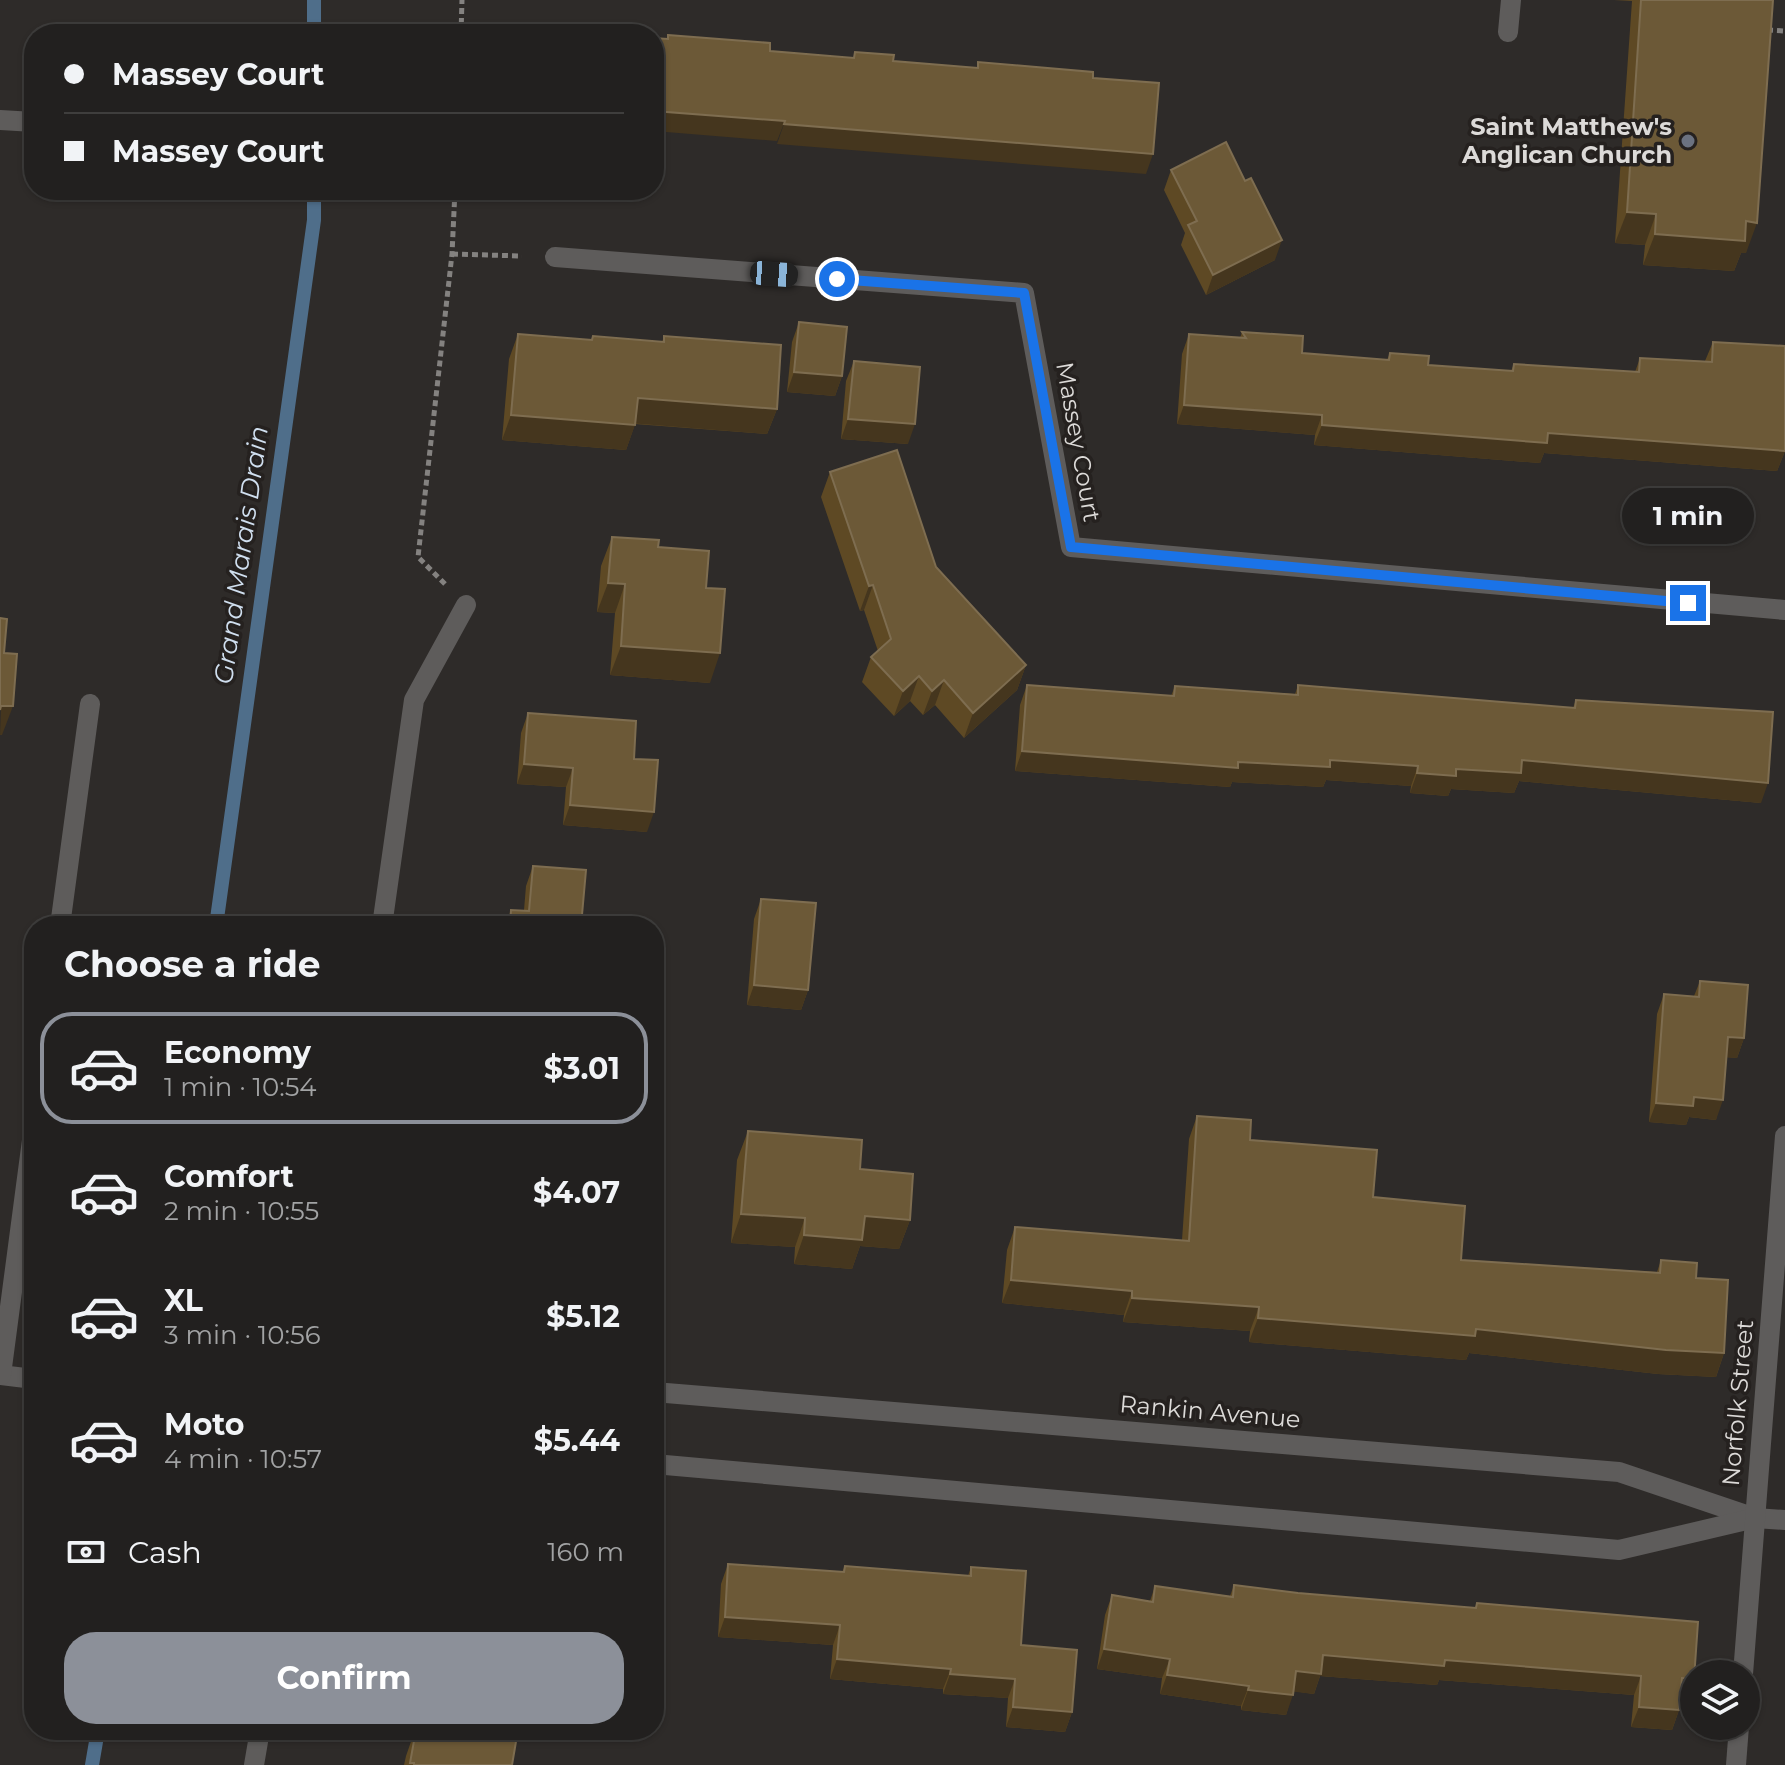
<!DOCTYPE html>
<meta charset="utf-8">
<style>
:root{--surface:#22201f;--page:#2a2828;--text:#f1f3f6;--muted:#a2a3a4;--line:#3f3e3d;--accent:#8c9099}
body{margin:0;font-family:Montserrat,sans-serif;background:var(--page);color:var(--text);height:100vh;display:flex;flex-direction:column;font-size:30px;white-space:nowrap}
*{box-sizing:border-box;margin:0}
p{font-size:26px;color:var(--muted)}
.icon{flex:none;width:44px;height:44px;fill:none;stroke:currentColor;stroke-width:2;stroke-linecap:round;stroke-linejoin:round}
.map{position:relative;flex:1;overflow:hidden}
.sheet{position:absolute;left:24px;top:916px;width:640px;height:824px;display:flex;flex-direction:column;background:var(--surface);border-radius:32px;box-shadow:0 2px 6px #0004,0 0 0 2px var(--line)}
.sheet>*{flex:none}
.hud{position:absolute;left:24px;top:24px;width:640px;height:176px;border-radius:32px;box-shadow:0 2px 6px #0004,0 0 0 2px var(--line);display:grid;align-content:center;height:176px;padding:0 40px;background:var(--surface)}
.buttons{position:absolute;left:1680px;top:1660px;display:grid;gap:16px}
.buttons a{display:grid;place-items:center;width:80px;height:80px;border-radius:50%;background:var(--surface);box-shadow:0 2px 6px #0004,0 0 0 2px var(--line);font-size:40px}
.end{position:absolute;width:36px;height:36px;margin:-18px;border:10px solid #1a73e8;background:#fff;box-shadow:0 0 0 4px #fff}
.from{border-radius:50%}
.bubble{position:absolute;height:56px;border-radius:28px;background:var(--surface);box-shadow:0 2px 6px #0004,0 0 0 2px var(--line);font-size:26px;font-weight:700;line-height:56px;text-align:center}
.car{position:absolute;width:24px;height:48px;margin:-24px -12px;border-radius:10px;box-shadow:0 0 6px 2px #0007;background:linear-gradient(#222 24%,#8ab4d8 0 40%,#222 0 76%,#8ab4d8 0 86%,#222 0)}
.hud b{display:flex;align-items:center;gap:28px;height:76px;font-size:30px}
.hud b+b{border-top:2px solid var(--line)}
.hud i{width:20px;height:20px;background:var(--text)}
ul{padding:0;list-style:none}
li{display:flex;align-items:center;gap:24px;height:112px;margin:0 16px 12px;padding:0 24px;border:4px solid transparent;border-radius:32px}
li div{flex:1}
li b{display:block;font-size:30px}
li em{font-style:normal;font-weight:700}
li.active{border-color:var(--accent)}
li>.icon{width:72px;height:72px;stroke-width:1.5}
h2{padding:0 40px;font-size:36px;line-height:96px}
.pay{display:flex;align-items:center;gap:20px;height:88px;padding:0 40px;font-size:30px}
.pay p{margin-inline-start:auto}
.primary-button{display:flex;gap:16px;margin-top:auto;padding:16px 40px}
.primary-button a{flex:1;height:92px;border-radius:32px;background:var(--accent);color:#fff;font-size:32px;font-weight:700;line-height:92px;text-align:center}
.map>svg:first-child{display:block}
.lines{fill:none;stroke-linecap:round;stroke-linejoin:round}
.stream{stroke:#4f6e8a;stroke-width:14}
.path{stroke:#848280;stroke-width:5;stroke-dasharray:6 4;stroke-linecap:butt}
.minor{stroke:#5e5c5b;stroke-width:20}
.wall{fill:#5e4924}
.shaded-wall{fill:#45361e}
.building{fill:#6c5937;stroke:#7e6d50;stroke-width:2}
.route{stroke:#1a73e8;stroke-width:10}
.worship-dot{fill:#6b7280;stroke:#25211f;stroke-width:3}
.labels{text-anchor:middle;stroke-width:7;stroke-linejoin:round;paint-order:stroke}
.poi-label{font-size:24px;font-weight:bold;fill:#dcdad8;stroke:#25211f;text-anchor:end}
.street-label{font-size:24px;fill:#dcdad8;stroke:#25211f}
.water-label{font-size:26px;font-style:italic;fill:#d0dfef;stroke:#25211f}
</style>
<div class="map">
<svg width="1785" height="1765" viewBox="0 0 1785 1765">
<rect width="100%" height="100%" fill="#2e2b29"/>
<g class="lines">
<!-- stream -->
<g class="stream">
<path d="M 314,34 L 314,0"/>
<path d="M 216,926 L 314,220 L 314,190"/>
<path d="M 92,1765 L 98,1730"/>
</g>
<!-- path -->
<g class="path">
<path d="M 1767,30 L 1785,31"/>
<path d="M 461,34 L 462,0"/>
<path d="M 452,254 L 522,256"/>
<path d="M 445,584 L 418,557 L 452,254 L 455,190"/>
</g>
<!-- minor -->
<g class="minor">
<path d="M 1508,32 L 1511,0"/>
<path d="M 0,120 L 34,122"/>
<path d="M 555,257 L 1024,293 L 1071,547 L 1785,610"/>
<path d="M 60,926 L 90,704"/>
<path d="M 382,926 L 414,700 L 466,605"/>
<path d="M 0,1375 L 34,1379"/>
<path d="M 1,1375 L 34,1125"/>
<path d="M 654,1392 L 1619,1472 L 1755,1518 L 1785,1520"/>
<path d="M 654,1464 L 1619,1550 L 1755,1518"/>
<path d="M 1743,1674 L 1785,1136"/>
<path d="M 254,1765 L 260,1730"/>
<path d="M 1736,1765 L 1739,1726"/>
</g>
</g>
<!-- wall -->
<g class="wall">
<path d="M 1614,0 L 1773,0 L 1746,253 L 1741,253 L 1734,271 L 1643,265 L 1645,245 L 1615,243 L 1632,1 Z"/>
<path d="M 1171,170 L 1245,181 L 1275,260 L 1206,295 L 1181,245 L 1185,233 L 1164,190 Z"/>
<path d="M 799,322 L 842,376 L 835,396 L 787,392 L 792,342 Z"/>
<path d="M 1242,332 L 1302,353 L 1387,360 L 1390,353 L 1428,365 L 1511,371 L 1514,364 L 1635,372 L 1640,358 L 1705,361 L 1713,342 L 1785,451 L 1777,471 L 1544,453 L 1540,463 L 1314,445 L 1315,435 L 1177,424 L 1182,354 L 1189,334 L 1240,338 Z"/>
<path d="M 518,334 L 591,340 L 593,336 L 662,342 L 664,336 L 777,409 L 767,434 L 635,424 L 626,450 L 502,440 L 509,359 Z"/>
<path d="M 854,361 L 908,444 L 841,439 L 846,381 Z"/>
<path d="M 830,472 L 936,567 L 1026,665 L 1017,690 L 964,738 L 935,705 L 923,715 L 910,701 L 894,716 L 862,682 L 871,657 L 878,651 L 864,610 L 860,611 L 821,497 Z"/>
<path d="M 612,537 L 658,547 L 706,588 L 710,683 L 610,675 L 615,613 L 597,612 L 601,566 Z"/>
<path d="M 1027,685 L 1171,696 L 1175,686 L 1295,694 L 1298,685 L 1573,708 L 1576,700 L 1761,803 L 1519,781 L 1514,793 L 1451,789 L 1448,796 L 1410,793 L 1411,786 L 1326,780 L 1323,787 L 1232,782 L 1230,787 L 1015,771 L 1020,705 Z"/>
<path d="M 528,713 L 634,759 L 647,832 L 563,825 L 566,787 L 517,784 L 521,733 Z"/>
<path d="M 533,866 L 581,926 L 505,926 L 511,910 L 524,910 L 526,886 Z"/>
<path d="M 761,899 L 808,990 L 801,1010 L 747,1005 L 754,919 Z"/>
<path d="M 1700,981 L 1744,1038 L 1737,1058 L 1726,1057 L 1716,1120 L 1689,1117 L 1686,1125 L 1649,1122 L 1657,1014 L 1664,994 L 1694,996 Z"/>
<path d="M 1197,1116 L 1373,1197 L 1461,1260 L 1657,1272 L 1661,1260 L 1696,1278 L 1724,1353 L 1716,1377 L 1658,1374 L 1469,1353 L 1466,1360 L 1249,1342 L 1250,1331 L 1123,1322 L 1124,1315 L 1002,1303 L 1007,1250 L 1015,1227 L 1182,1240 L 1189,1139 Z"/>
<path d="M 748,1131 L 860,1169 L 910,1220 L 899,1249 L 860,1246 L 852,1269 L 794,1264 L 795,1247 L 731,1243 L 737,1160 Z"/>
<path d="M 728,1564 L 842,1572 L 845,1566 L 968,1576 L 971,1567 L 1021,1645 L 1072,1712 L 1065,1732 L 1006,1727 L 1008,1698 L 943,1694 L 943,1689 L 830,1679 L 833,1645 L 718,1637 L 721,1584 Z"/>
<path d="M 1234,1585 L 1298,1593 L 1475,1608 L 1477,1603 L 1694,1679 L 1687,1699 L 1680,1698 L 1679,1710 L 1672,1730 L 1631,1727 L 1634,1695 L 1439,1680 L 1437,1685 L 1320,1676 L 1314,1694 L 1293,1691 L 1286,1715 L 1241,1710 L 1241,1706 L 1160,1694 L 1162,1678 L 1097,1669 L 1105,1615 L 1112,1595 L 1150,1601 L 1155,1586 L 1230,1596 Z"/>
<path d="M 415,1730 L 460,1735 L 461,1730 L 518,1730 L 512,1765 L 404,1765 L 406,1756 Z"/>
</g>
<!-- shaded-wall -->
<g class="shaded-wall">
<path d="M 654,111 L 785,121 L 777,141 L 654,131 Z"/>
<path d="M 784,124 L 1153,154 L 1146,174 L 777,144 Z"/>
<path d="M 1627,212 L 1656,214 L 1645,245 L 1615,243 Z"/>
<path d="M 1746,221 L 1757,223 L 1746,253 L 1741,253 L 1734,271 L 1643,265 L 1655,234 Z"/>
<path d="M 1282,240 L 1275,260 L 1206,295 L 1213,275 Z"/>
<path d="M 794,372 L 842,376 L 835,396 L 787,392 Z"/>
<path d="M 638,398 L 777,409 L 767,434 L 629,423 Z"/>
<path d="M 1184,405 L 1322,415 L 1315,435 L 1177,424 Z"/>
<path d="M 511,415 L 635,425 L 626,450 L 502,440 Z"/>
<path d="M 848,419 L 915,424 L 908,444 L 841,439 Z"/>
<path d="M 1322,425 L 1548,433 L 1785,451 L 1777,471 L 1544,453 L 1540,463 L 1314,445 Z"/>
<path d="M 608,583 L 625,584 L 615,613 L 597,612 Z"/>
<path d="M 873,585 L 864,610 L 860,611 L 869,586 Z"/>
<path d="M 621,646 L 720,653 L 710,683 L 610,675 Z"/>
<path d="M 1026,665 L 1017,690 L 964,738 L 973,713 Z"/>
<path d="M 919,676 L 910,701 L 894,716 L 903,691 Z"/>
<path d="M 944,680 L 935,705 L 923,715 L 932,691 Z"/>
<path d="M 1,706 L 13,706 L 2,735 L 0,735 Z"/>
<path d="M 1022,751 L 1238,762 L 1330,760 L 1418,766 L 1411,786 L 1326,780 L 1323,787 L 1232,782 L 1230,787 L 1015,771 Z"/>
<path d="M 1522,760 L 1768,783 L 1761,803 L 1519,781 L 1514,793 L 1451,789 L 1448,796 L 1410,793 L 1417,773 Z"/>
<path d="M 524,764 L 573,768 L 566,787 L 517,784 Z"/>
<path d="M 570,805 L 654,812 L 647,832 L 563,825 Z"/>
<path d="M 754,985 L 808,990 L 801,1010 L 747,1005 Z"/>
<path d="M 1728,1037 L 1744,1038 L 1737,1058 L 1720,1057 Z"/>
<path d="M 1694,1097 L 1723,1100 L 1716,1120 L 1689,1117 L 1686,1125 L 1649,1122 L 1656,1103 Z"/>
<path d="M 741,1214 L 805,1218 L 795,1247 L 731,1243 Z"/>
<path d="M 865,1216 L 910,1220 L 899,1249 L 860,1246 L 852,1269 L 794,1264 L 804,1235 Z"/>
<path d="M 1011,1280 L 1132,1291 L 1124,1315 L 1002,1303 Z"/>
<path d="M 1132,1298 L 1259,1307 L 1250,1331 L 1123,1322 Z"/>
<path d="M 1258,1318 L 1476,1329 L 1724,1353 L 1716,1377 L 1658,1374 L 1469,1353 L 1466,1360 L 1249,1342 Z"/>
<path d="M 725,1617 L 840,1625 L 833,1645 L 718,1637 Z"/>
<path d="M 1104,1649 L 1170,1659 L 1162,1678 L 1097,1669 Z"/>
<path d="M 1323,1655 L 1445,1660 L 1641,1676 L 1634,1695 L 1439,1680 L 1437,1685 L 1320,1676 L 1314,1694 L 1288,1691 L 1296,1671 Z"/>
<path d="M 837,1659 L 951,1669 L 943,1689 L 830,1679 Z"/>
<path d="M 950,1674 L 1015,1679 L 1008,1698 L 943,1694 Z"/>
<path d="M 1167,1675 L 1249,1686 L 1241,1706 L 1160,1694 Z"/>
<path d="M 1682,1678 L 1694,1679 L 1687,1699 L 1675,1698 Z"/>
<path d="M 1248,1690 L 1293,1695 L 1286,1715 L 1241,1710 Z"/>
<path d="M 1013,1707 L 1072,1712 L 1065,1732 L 1006,1727 Z"/>
<path d="M 1639,1707 L 1679,1710 L 1672,1730 L 1631,1727 Z"/>
</g>
<!-- building -->
<g class="building">
<path d="M 1641,0 L 1773,0 L 1757,223 L 1746,221 L 1745,241 L 1655,234 L 1656,214 L 1627,212 Z"/>
<path d="M 668,35 L 770,43 L 770,51 L 854,58 L 855,52 L 894,55 L 893,61 L 978,68 L 978,62 L 1093,72 L 1093,78 L 1159,83 L 1153,154 L 784,124 L 785,121 L 654,111 L 654,38 L 668,39 Z"/>
<path d="M 1226,142 L 1245,181 L 1251,178 L 1282,240 L 1213,275 L 1188,225 L 1197,221 L 1171,170 Z"/>
<path d="M 799,322 L 847,327 L 842,376 L 794,372 Z"/>
<path d="M 1242,332 L 1303,336 L 1302,353 L 1389,360 L 1390,353 L 1429,356 L 1428,365 L 1513,371 L 1514,364 L 1639,372 L 1640,358 L 1712,362 L 1713,342 L 1785,346 L 1785,451 L 1548,433 L 1547,443 L 1322,425 L 1322,415 L 1184,405 L 1189,334 L 1246,338 Z"/>
<path d="M 518,334 L 592,340 L 593,336 L 664,342 L 664,336 L 781,345 L 777,409 L 638,398 L 635,425 L 511,415 Z"/>
<path d="M 854,361 L 920,367 L 915,424 L 848,419 Z"/>
<path d="M 897,450 L 936,567 L 1026,665 L 973,713 L 944,680 L 932,691 L 919,676 L 903,691 L 871,657 L 891,639 L 873,585 L 869,586 L 830,472 Z"/>
<path d="M 612,537 L 659,540 L 658,547 L 709,551 L 706,588 L 725,589 L 720,653 L 621,646 L 625,584 L 608,583 Z"/>
<path d="M 0,618 L 7,619 L 4,653 L 17,654 L 13,706 L 1,706 L 0,710 Z"/>
<path d="M 1027,685 L 1174,696 L 1175,686 L 1298,695 L 1298,685 L 1575,708 L 1576,700 L 1773,712 L 1768,783 L 1522,760 L 1521,773 L 1456,769 L 1456,776 L 1417,773 L 1418,766 L 1330,760 L 1330,767 L 1238,762 L 1238,768 L 1022,751 Z"/>
<path d="M 528,713 L 636,721 L 634,759 L 658,760 L 654,812 L 570,805 L 573,768 L 524,764 Z"/>
<path d="M 533,866 L 586,870 L 581,926 L 510,926 L 511,910 L 529,911 Z"/>
<path d="M 761,899 L 816,903 L 808,990 L 754,985 Z"/>
<path d="M 1700,981 L 1748,985 L 1744,1038 L 1728,1037 L 1723,1100 L 1694,1097 L 1693,1106 L 1656,1103 L 1664,994 L 1699,997 Z"/>
<path d="M 1197,1116 L 1251,1120 L 1250,1140 L 1377,1150 L 1373,1197 L 1465,1206 L 1461,1260 L 1660,1273 L 1661,1260 L 1697,1263 L 1696,1278 L 1728,1280 L 1724,1353 L 1666,1350 L 1476,1329 L 1475,1336 L 1258,1318 L 1259,1307 L 1132,1298 L 1132,1291 L 1011,1280 L 1015,1227 L 1189,1241 Z"/>
<path d="M 748,1131 L 862,1140 L 860,1169 L 913,1174 L 910,1220 L 865,1216 L 862,1240 L 804,1235 L 805,1218 L 741,1214 Z"/>
<path d="M 728,1564 L 844,1572 L 845,1566 L 971,1576 L 971,1567 L 1026,1571 L 1021,1645 L 1077,1650 L 1072,1712 L 1013,1707 L 1015,1679 L 950,1674 L 951,1669 L 837,1659 L 840,1625 L 725,1617 Z"/>
<path d="M 1234,1585 L 1298,1593 L 1476,1608 L 1477,1603 L 1698,1622 L 1694,1679 L 1682,1678 L 1679,1710 L 1639,1707 L 1641,1676 L 1445,1660 L 1444,1666 L 1323,1655 L 1321,1674 L 1296,1671 L 1293,1695 L 1248,1690 L 1249,1686 L 1167,1675 L 1170,1659 L 1104,1649 L 1112,1595 L 1153,1602 L 1155,1586 L 1233,1597 Z"/>
<path d="M 416,1730 L 431,1730 L 465,1736 L 466,1730 L 518,1730 L 512,1765 L 414,1765 L 414,1763 L 410,1763 Z"/>
</g>
<g class="lines">
<!-- route -->
<path class="route" d="M 837,279 L 1024,293 L 1071,547 L 1688,603"/>
</g>
<!-- markers -->
<circle class="worship-dot" cx="1688" cy="141" r="8"/>
<g class="labels">
<!-- poi labels -->
<g class="poi-label">
<text x="1672" y="135">Saint Matthew's<tspan x="1672" dy="28">Anglican Church</tspan></text>
</g>
<!-- street labels -->
<g class="street-label">
<text transform="translate(1078 442) rotate(80)" y="8">Massey Court</text>
<text transform="translate(1738 1403) rotate(-85)" y="8">Norfolk Street</text>
<text transform="translate(1210 1412) rotate(5)" y="8">Rankin Avenue</text>
</g>
<!-- water labels -->
<g class="water-label">
<text transform="translate(241 555) rotate(-82)" y="9">Grand Marais Drain</text>
</g>
</g>
</svg>
<div class="buttons">
<a><svg class="icon" aria-label="layers" viewBox="0 0 24 24"><path d="M12 4l9 5-9 5-9-5zM3 14l9 5 9-5"/></svg></a>
</div>
<i class="end from" style="left:837px;top:279px"></i>
<i class="end" style="left:1688px;top:603px"></i>
<div class="bubble" style="left:1622px;top:488px;width:132px">1 min</div>
<i class="car" style="left:774px;top:274px;rotate:94deg"></i>
<div class="hud">
<b><i class="from"></i>Massey Court</b>
<b><i></i>Massey Court</b>
</div>
<section class="sheet">
<h2>Choose a ride</h2>
<ul>
<li class="active"><svg class="icon" aria-label="car" viewBox="0 0 24 24"><path d="M5 17H2v-5l4-1 3-4h7l3 4 3 1v5h-3M9 17h6M6 11h13"/><circle cx="7" cy="17" r="2"/><circle cx="17" cy="17" r="2"/></svg><div><b>Economy</b><p>1 min · 10:54</p></div><em>$3.01</em></li>
<li><svg class="icon" aria-label="car" viewBox="0 0 24 24"><path d="M5 17H2v-5l4-1 3-4h7l3 4 3 1v5h-3M9 17h6M6 11h13"/><circle cx="7" cy="17" r="2"/><circle cx="17" cy="17" r="2"/></svg><div><b>Comfort</b><p>2 min · 10:55</p></div><em>$4.07</em></li>
<li><svg class="icon" aria-label="car" viewBox="0 0 24 24"><path d="M5 17H2v-5l4-1 3-4h7l3 4 3 1v5h-3M9 17h6M6 11h13"/><circle cx="7" cy="17" r="2"/><circle cx="17" cy="17" r="2"/></svg><div><b>XL</b><p>3 min · 10:56</p></div><em>$5.12</em></li>
<li><svg class="icon" aria-label="car" viewBox="0 0 24 24"><path d="M5 17H2v-5l4-1 3-4h7l3 4 3 1v5h-3M9 17h6M6 11h13"/><circle cx="7" cy="17" r="2"/><circle cx="17" cy="17" r="2"/></svg><div><b>Moto</b><p>4 min · 10:57</p></div><em>$5.44</em></li>
</ul>
<div class="pay"><svg class="icon" aria-label="cash" viewBox="0 0 24 24"><path d="M3 7h18v10H3z"/><circle cx="12" cy="12" r="2"/></svg>Cash<p>160 m</p></div>
<div class="primary-button"><a>Confirm</a></div>
</section>
</div>
